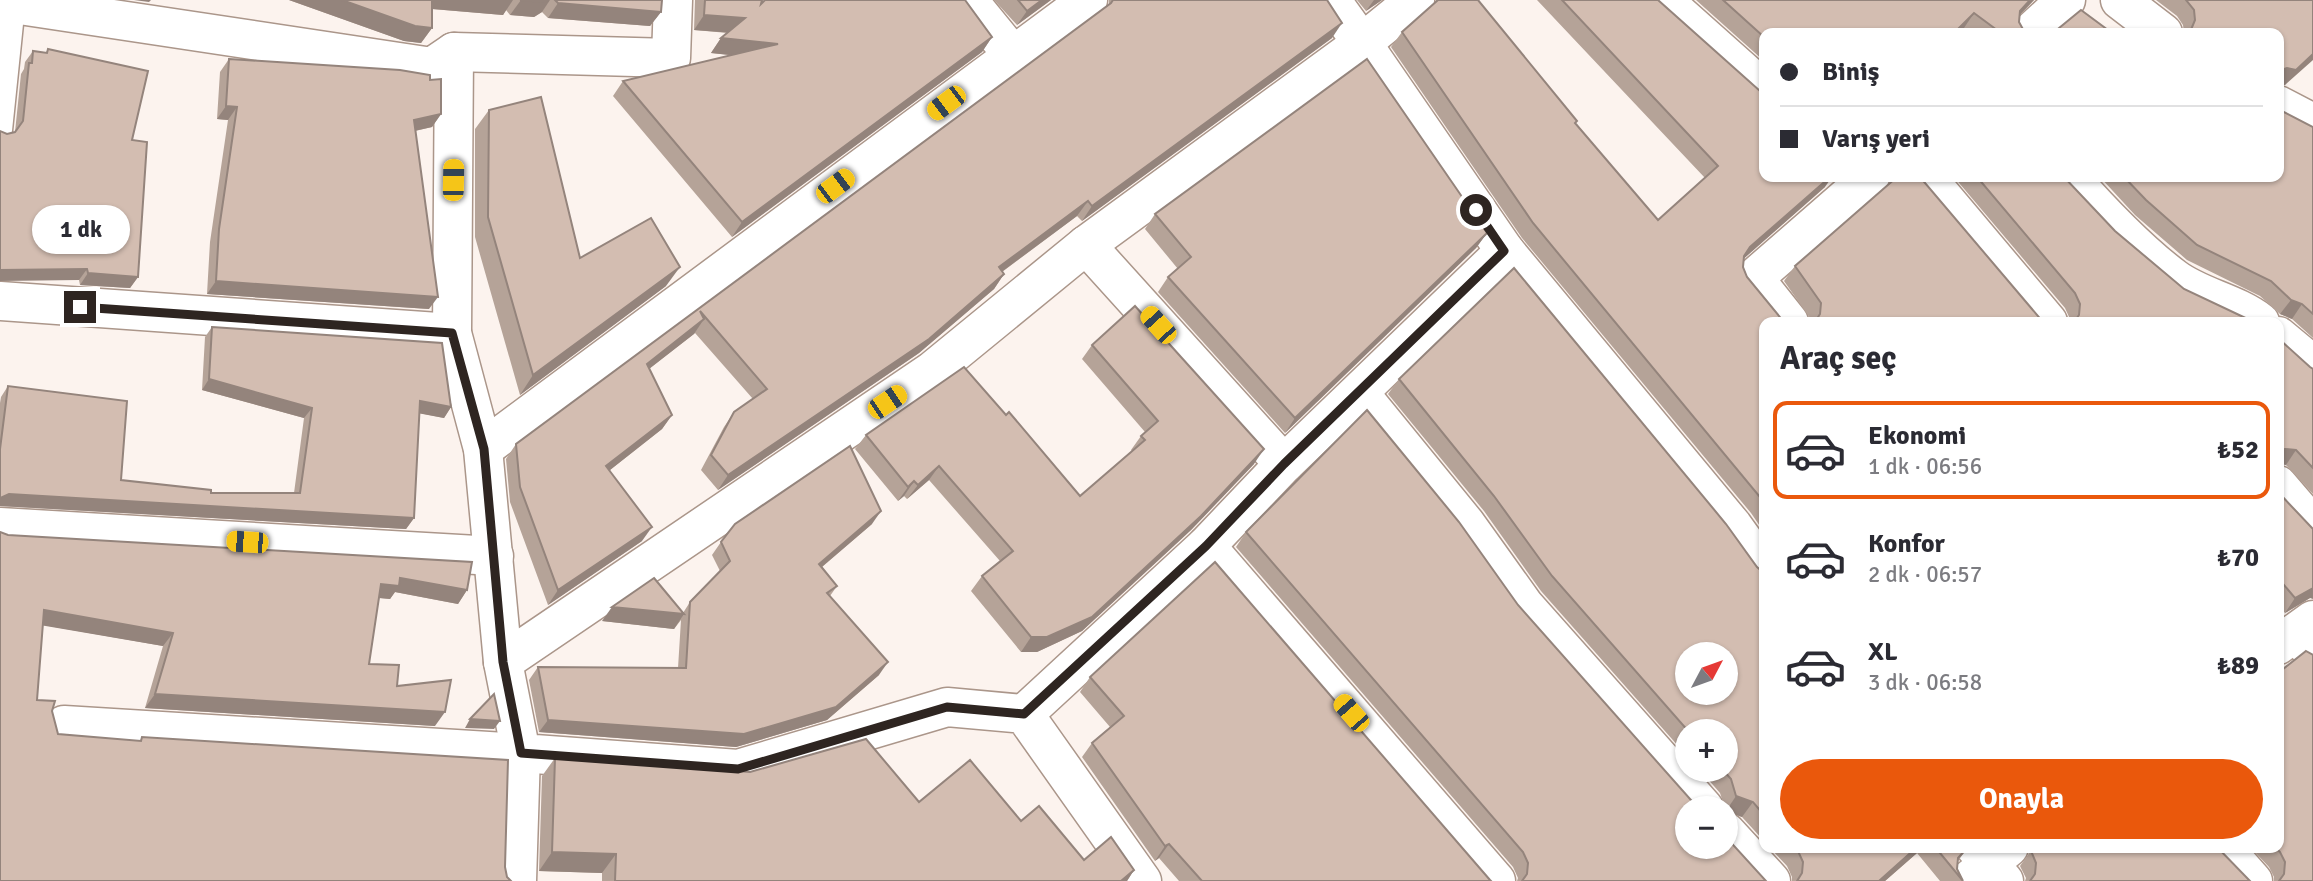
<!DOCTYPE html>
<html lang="tr">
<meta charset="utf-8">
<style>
:root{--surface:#fff;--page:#f2f2f3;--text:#2b2b33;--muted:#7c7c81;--line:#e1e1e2;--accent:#ea580c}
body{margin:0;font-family:Signika,sans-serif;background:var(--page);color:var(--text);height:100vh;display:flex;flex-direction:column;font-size:26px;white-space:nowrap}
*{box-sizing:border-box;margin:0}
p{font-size:23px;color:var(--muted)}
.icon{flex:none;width:38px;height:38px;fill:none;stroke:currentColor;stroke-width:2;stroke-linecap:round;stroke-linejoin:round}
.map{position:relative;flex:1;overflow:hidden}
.panel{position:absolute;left:1759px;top:317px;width:525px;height:536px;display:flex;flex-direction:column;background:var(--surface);border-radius:14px;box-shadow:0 2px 5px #0004}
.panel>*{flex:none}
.top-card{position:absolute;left:1759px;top:28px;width:525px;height:154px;border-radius:14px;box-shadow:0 2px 5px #0004;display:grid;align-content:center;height:154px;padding:0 21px;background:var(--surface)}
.needle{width:46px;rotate:49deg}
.tools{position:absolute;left:1675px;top:642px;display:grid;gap:14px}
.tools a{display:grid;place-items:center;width:63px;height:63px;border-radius:50%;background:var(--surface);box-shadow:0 2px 5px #0004;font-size:35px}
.end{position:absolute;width:32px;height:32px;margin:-16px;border:9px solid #2e2521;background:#fff;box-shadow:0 0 0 4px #fff}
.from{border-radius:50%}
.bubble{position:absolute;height:49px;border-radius:24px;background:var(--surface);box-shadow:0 2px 5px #0004;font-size:23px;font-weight:700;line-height:49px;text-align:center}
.car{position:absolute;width:21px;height:42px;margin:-21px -10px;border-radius:9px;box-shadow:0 0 5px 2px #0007;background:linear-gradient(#f5c518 24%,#345 0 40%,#f5c518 0 76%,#345 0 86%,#f5c518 0)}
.top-card b{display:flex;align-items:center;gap:24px;height:66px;font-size:26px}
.top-card b+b{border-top:2px solid var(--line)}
.top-card i{width:18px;height:18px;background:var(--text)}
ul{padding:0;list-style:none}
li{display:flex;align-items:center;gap:21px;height:98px;margin:0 14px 10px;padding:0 7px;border:4px solid transparent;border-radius:14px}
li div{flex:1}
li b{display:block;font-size:26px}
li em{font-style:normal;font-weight:700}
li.selected{border-color:var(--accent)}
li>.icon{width:63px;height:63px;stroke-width:1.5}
h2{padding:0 21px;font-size:32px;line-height:84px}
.button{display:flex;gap:14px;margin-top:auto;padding:14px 21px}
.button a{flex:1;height:80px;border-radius:42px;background:var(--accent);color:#fff;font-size:28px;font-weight:700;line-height:80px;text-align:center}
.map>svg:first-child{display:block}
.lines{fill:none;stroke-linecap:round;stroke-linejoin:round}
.service-casing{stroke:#ab968a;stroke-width:27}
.minor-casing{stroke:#ab968a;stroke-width:41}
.tertiary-casing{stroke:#ab968a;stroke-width:41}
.service{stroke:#fff;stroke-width:24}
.minor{stroke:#fff;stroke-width:38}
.tertiary{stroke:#fff;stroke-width:38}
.wall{fill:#b5a398}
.shaded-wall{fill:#94847c}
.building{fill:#d3bdb1;stroke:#94847c;stroke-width:2;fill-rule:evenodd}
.route{stroke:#2e2521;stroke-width:9}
</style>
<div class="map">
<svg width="2313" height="881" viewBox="0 0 2313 881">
<rect width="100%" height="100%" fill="#fcf3ee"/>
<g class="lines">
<!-- service casing -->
<g class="service-casing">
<path id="service" d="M 0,130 L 13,4"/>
</g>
<!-- minor casing -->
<g class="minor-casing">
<g id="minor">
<path d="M 968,0 L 1012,54"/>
<path d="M 1331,0 L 1362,43 L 1415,0"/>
<path d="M 1663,0 L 1764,90"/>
<path d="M 2120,0 L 2163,33"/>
<path d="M 0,5 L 13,4 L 432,67 L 454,52 L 671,58 L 673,0"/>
<path d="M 2030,33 L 2066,0"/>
<path d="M 454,52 L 452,333 L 483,449 L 503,662 L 521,753 L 738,769 L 947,707 L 1024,714 L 1142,881"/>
<path d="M 2278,105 L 2313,123"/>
<path d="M 1926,177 L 2048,322"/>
<path d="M 2070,177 C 2101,212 2137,250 2174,278 C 2199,297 2234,302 2260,322"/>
<path d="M 1086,245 L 1284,464"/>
<path d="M 0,301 L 452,333"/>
<path d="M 1789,322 L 1754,278 L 1870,177"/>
<path d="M 2278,336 L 2313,365"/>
<path d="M 1360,394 L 1466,524 L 1524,605 L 1704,808"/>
<path d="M 483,449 L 1088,0"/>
<path d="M 2278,485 L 2313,526"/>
<path d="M 0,527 L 494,556"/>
<path d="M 1206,546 L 1496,881"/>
<path d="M 2296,633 L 2313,652"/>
<path d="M 503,662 L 932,371 L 1086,245 L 1362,43 L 1505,251 L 1733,526 L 1764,569"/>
<path d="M 1024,714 L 1206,546 L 1284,464 L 1505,251"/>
<path d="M 64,725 L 521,753 L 517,881"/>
<path d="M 1726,832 L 1771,881"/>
<path d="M 1975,847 L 2004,881"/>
<path d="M 2223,847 L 2253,881"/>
</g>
</g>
<!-- tertiary casing -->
<g class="tertiary-casing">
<g id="tertiary">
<path d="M 2278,645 L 2313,620"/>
<path d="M 1968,881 L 2009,847"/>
</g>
</g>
<!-- service -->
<use href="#service" class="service"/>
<!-- minor -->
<use href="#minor" class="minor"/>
<!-- tertiary -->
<use href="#tertiary" class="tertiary"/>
</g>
<!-- wall -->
<g class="wall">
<path d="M 289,0 L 662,0 L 661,12 L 650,26 L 548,18 L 542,12 L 534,17 L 510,15 L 506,10 L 503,15 L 432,9 L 432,28 L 421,43 L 404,41 Z"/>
<path d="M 695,0 L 762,0 L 761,4 L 992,37 L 982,52 L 732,237 L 613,96 L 623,81 L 731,55 L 711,53 L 721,38 L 728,33 L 694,30 Z"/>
<path d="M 994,0 L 1051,0 L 1017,25 Z"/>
<path d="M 1109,0 L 1327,0 L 1332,38 L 1082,221 L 1077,216 L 1002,272 L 1004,274 L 994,289 L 919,353 L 718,490 L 701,470 L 724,427 L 734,412 L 753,399 L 695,333 L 649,369 L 672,415 L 662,429 L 610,470 L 642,541 L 548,605 L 510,502 L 506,459 L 516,444 L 1109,5 Z"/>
<path d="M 1357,0 L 1382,0 L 1366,11 Z"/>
<path d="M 1436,0 L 1478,0 L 1575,123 L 1658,220 L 1705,178 L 1537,0 L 1658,0 L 1825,187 L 1744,258 L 1743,267 L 1764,322 L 1764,532 L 1751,513 L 1522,238 L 1391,47 L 1402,32 L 1436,2 Z"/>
<path d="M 1696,0 L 2034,0 L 2020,15 L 2019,22 L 2025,33 L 1971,33 L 1964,28 L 1764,33 L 1764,61 Z"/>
<path d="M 2156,0 L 2313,0 L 2285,85 L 2278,84 L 2278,33 L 2184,33 L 2183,25 L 2177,16 Z"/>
<path d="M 48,49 L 132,140 L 138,277 L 130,288 L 80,285 L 79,280 L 7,134 L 15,132 L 21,74 L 24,69 L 25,62 L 33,51 L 46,53 Z"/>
<path d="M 229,59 L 430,80 L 441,114 L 432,127 L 415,131 L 429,309 L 207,294 L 210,242 L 228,120 L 217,119 L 220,72 Z"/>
<path d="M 489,110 L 580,258 L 666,286 L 520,395 L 475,237 L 475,129 Z"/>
<path d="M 2313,127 L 2313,338 L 2292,319 L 2280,314 L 2260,296 L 2187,260 L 2135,215 L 2100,177 L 2278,177 Z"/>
<path d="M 1954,177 L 2064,177 L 2115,231 L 2184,289 L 2254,322 L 2069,322 L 2070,319 L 2065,308 Z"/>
<path d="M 1155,214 L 1487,233 L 1476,248 L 1285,433 L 1158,292 L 1168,277 L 1178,269 L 1145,229 Z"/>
<path d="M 1795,266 L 2043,322 L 1810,322 L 1810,318 L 1784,281 Z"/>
<path d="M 212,327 L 451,407 L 444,418 L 419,413 L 414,518 L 406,529 L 0,506 L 0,403 L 1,397 L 8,386 L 121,480 L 211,493 L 294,493 L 304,418 L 202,390 L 205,337 Z"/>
<path d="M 1092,345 L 1254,464 L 1191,530 L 1082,631 L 1037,652 L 1021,652 L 971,591 L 982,576 L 1000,561 L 929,480 L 907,499 L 904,496 L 898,501 L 855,449 L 866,435 L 1006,415 L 1080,496 L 1132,451 L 1131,450 L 1141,436 L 1145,432 L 1082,359 Z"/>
<path d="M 2310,367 L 2313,369 L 2313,494 L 2286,465 Z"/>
<path d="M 1399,379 L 1757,567 L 1764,573 L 1764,841 L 1742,817 L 1726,811 L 1720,793 L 1700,770 L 1726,770 L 1726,732 L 1687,732 L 1687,756 L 1541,591 L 1484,511 L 1388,394 Z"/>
<path d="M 2278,492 L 2310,598 L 2285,613 L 2278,605 Z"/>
<path d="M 872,524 L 822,567 L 837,586 L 830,596 L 879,675 L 827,720 L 736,747 L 539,732 L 529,680 L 538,667 L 678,668 L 681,620 L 674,629 L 602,621 L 683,613 L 690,602 L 720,571 L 712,555 L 721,542 Z"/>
<path d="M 1246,532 L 1518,605 L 1687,808 L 1765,881 L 1517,881 L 1518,878 L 1513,867 L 1236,547 Z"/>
<path d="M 8,535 L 467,590 L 458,604 L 395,592 L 390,599 L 378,598 L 369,664 L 397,686 L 435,726 L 145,708 L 163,646 L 43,625 L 37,700 L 52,711 L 58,734 L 140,741 L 142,737 L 505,867 L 507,877 L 0,881 Z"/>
<path d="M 1090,677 L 1491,881 L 1179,881 L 1159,858 L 1155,861 L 1082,757 L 1092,743 L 1110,727 L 1080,692 Z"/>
<path d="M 555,758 L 919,802 L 1021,821 L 1084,860 L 1134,870 L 1127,881 L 602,881 L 602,873 L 539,871 L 542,776 Z"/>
<path d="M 1769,847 L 1968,847 L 1958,861 L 1957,869 L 1963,881 L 1940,881 L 1917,853 L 1885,881 L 1792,881 L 1792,877 L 1787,866 Z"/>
<path d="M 2030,847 L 2217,847 L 2250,881 L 2025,881 L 2026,878 L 2020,866 L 2030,852 Z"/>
<path d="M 2250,847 L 2278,847 L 2313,881 L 2274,881 L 2274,877 L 2269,867 Z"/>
</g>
<!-- shaded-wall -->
<g class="shaded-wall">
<path d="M 134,0 L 151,0 L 149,2 Z"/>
<path d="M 289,0 L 342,0 L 432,28 L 421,43 L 404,41 Z"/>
<path d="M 427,0 L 513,0 L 503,15 L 421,8 Z"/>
<path d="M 521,0 L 550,0 L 542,12 L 534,17 L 510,15 Z"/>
<path d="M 1042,0 L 1051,0 L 1017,25 L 1027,11 Z"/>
<path d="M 1374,0 L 1382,0 L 1366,11 Z"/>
<path d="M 2030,0 L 2034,0 L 2009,26 L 2020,11 Z"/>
<path d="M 558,3 L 661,12 L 650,26 L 548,18 Z"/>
<path d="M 1974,13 L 1964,28 L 1959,33 L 1954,33 Z"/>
<path d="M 704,15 L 745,18 L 734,33 L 694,30 Z"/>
<path d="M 1342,23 L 1332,38 L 1082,221 L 1092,206 Z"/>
<path d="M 992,37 L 982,52 L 732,237 L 742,222 Z"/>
<path d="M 721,38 L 778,44 L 767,59 L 711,53 Z"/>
<path d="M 2313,54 L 2313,60 L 2285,85 L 2278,84 L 2278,71 Z"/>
<path d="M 226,106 L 237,107 L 228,120 L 217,119 Z"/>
<path d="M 441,114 L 432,127 L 405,133 L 414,120 Z"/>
<path d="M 1830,177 L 1832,177 L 1825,187 L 1740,262 L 1750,247 Z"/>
<path d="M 1088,201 L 1077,216 L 988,282 L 999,267 Z"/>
<path d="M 1487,233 L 1476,248 L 1285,433 L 1295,418 Z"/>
<path d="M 680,267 L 666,286 L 520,395 L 533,375 Z"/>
<path d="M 87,269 L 79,280 L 0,281 L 0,270 Z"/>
<path d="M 88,273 L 138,277 L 130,288 L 80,285 Z"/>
<path d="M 1004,274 L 994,289 L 919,353 L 718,490 L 728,475 Z"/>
<path d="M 216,281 L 438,297 L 429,309 L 207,294 Z"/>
<path d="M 2291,300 L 2302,304 L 2292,319 L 2280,314 Z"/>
<path d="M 704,319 L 694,334 L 636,379 L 647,364 Z"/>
<path d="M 209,379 L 312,408 L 304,418 L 202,390 Z"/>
<path d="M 420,401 L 451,407 L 444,418 L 412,412 Z"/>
<path d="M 672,415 L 662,429 L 596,481 L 606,466 Z"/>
<path d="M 1264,449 L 1254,464 L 1191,530 L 1082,631 L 1037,652 L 1021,652 L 1031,637 Z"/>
<path d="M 2285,449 L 2296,450 L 2286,465 L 2278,464 L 2278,451 Z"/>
<path d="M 939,466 L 929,480 L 907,499 L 918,485 Z"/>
<path d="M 914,481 L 904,496 L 898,501 L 908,487 Z"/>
<path d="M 9,494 L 414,518 L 406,529 L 0,506 L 0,498 Z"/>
<path d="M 881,511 L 872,524 L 810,577 L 819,564 Z"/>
<path d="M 652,527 L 642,541 L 548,605 L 558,590 Z"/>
<path d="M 400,578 L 467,590 L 458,604 L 395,592 L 390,599 L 371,597 L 381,584 Z"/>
<path d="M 2313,588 L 2313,599 L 2310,598 L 2285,613 L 2295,598 Z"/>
<path d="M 612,607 L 684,614 L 674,629 L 602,621 Z"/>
<path d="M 44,610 L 173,633 L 163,646 L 34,624 Z"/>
<path d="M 888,662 L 879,675 L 827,720 L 736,747 L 539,732 L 548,720 Z"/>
<path d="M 155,694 L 445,712 L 435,726 L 145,708 Z"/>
<path d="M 470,719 L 500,721 L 494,729 L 465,728 Z"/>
<path d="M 1736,796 L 1753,802 L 1742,817 L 1726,811 Z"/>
<path d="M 1169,844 L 1159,858 L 1155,861 L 1165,846 Z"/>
<path d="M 1917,847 L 1921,847 L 1917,853 L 1885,881 L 1879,881 Z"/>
<path d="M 552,852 L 616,854 L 602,873 L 539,871 Z"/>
<path d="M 1134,870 L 1127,881 L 1121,881 Z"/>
</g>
<!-- building -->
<g class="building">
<path d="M 342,0 L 432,0 L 432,28 L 415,26 Z"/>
<path d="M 520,0 L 548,0 L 544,2 Z"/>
<path d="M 555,0 L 662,0 L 661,12 L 558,3 Z"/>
<path d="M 705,0 L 762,0 L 761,4 L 765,0 L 965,0 L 992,37 L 742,222 L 623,81 L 778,44 L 721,38 L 745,18 L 704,15 Z"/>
<path d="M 1018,0 L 1042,0 L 1027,11 Z"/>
<path d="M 1113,0 L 1327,0 L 1342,23 L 1092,206 L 1088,201 L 999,267 L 1004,274 L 929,339 L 728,475 L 711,455 L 734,412 L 767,389 L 700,311 L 704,319 L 647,364 L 672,415 L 606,466 L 652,527 L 558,590 L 520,487 L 516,444 L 1111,3 Z"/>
<path d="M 1438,0 L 1478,0 L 1577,121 L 1575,123 L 1658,220 L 1718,166 L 1562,0 L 1658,0 L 1760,91 L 1764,94 L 1764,177 L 1830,177 L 1750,247 L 1744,256 L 1743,267 L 1747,277 L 1784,322 L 1764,322 L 1764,502 L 1533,223 L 1402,32 Z"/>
<path d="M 1723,0 L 2030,0 L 2020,11 L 2019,22 L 2025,33 L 2001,33 L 1974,13 L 1954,33 L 1764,33 L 1764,37 Z"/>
<path d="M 2186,0 L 2313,0 L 2313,54 L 2296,70 L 2287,68 L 2278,71 L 2278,33 L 2192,33 L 2190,32 L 2195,20 L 2194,10 Z"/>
<path d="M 2081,10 L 2112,33 L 2053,33 Z"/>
<path d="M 48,49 L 148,71 L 132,140 L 147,142 L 138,277 L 88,273 L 87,269 L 0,270 L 0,131 L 7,134 L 15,132 L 23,121 L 29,63 L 32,63 L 33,51 L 47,53 Z"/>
<path d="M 229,59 L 400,70 L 430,75 L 430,80 L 441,79 L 441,114 L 414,120 L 438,297 L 216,281 L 219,229 L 237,107 L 226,106 Z"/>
<path d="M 1367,59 L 1487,233 L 1295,418 L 1168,277 L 1191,257 L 1155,214 Z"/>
<path d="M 541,97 L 580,258 L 651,218 L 680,267 L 533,375 L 488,217 L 489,110 Z"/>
<path d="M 2278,109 L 2313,127 L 2313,314 L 2302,304 L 2291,300 L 2271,281 L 2197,245 L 2146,200 L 2124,177 L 2278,177 Z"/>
<path d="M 1897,177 L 1920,177 L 2043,322 L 1815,322 L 1820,314 L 1821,303 L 1795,266 Z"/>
<path d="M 1977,177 L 2064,177 L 2115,231 L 2184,289 L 2254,322 L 2074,322 L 2079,315 L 2080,304 L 2075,293 Z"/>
<path d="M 1514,268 L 1726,524 L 1757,567 L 1764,573 L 1764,815 L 1753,802 L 1736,796 L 1731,779 L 1723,770 L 1726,770 L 1726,732 L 1689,732 L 1552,576 L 1494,496 L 1399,379 ZM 1687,654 L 1726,654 L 1726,693 L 1687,693 Z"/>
<path d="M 1135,306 L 1264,449 L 1201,516 L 1092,617 L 1047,637 L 1031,637 L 982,576 L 1013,551 L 939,466 L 918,485 L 914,481 L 908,487 L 866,435 L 964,367 L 1006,415 L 1009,412 L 1080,496 L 1145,440 L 1141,436 L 1158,421 L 1092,345 Z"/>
<path d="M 212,327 L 442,343 L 451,407 L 420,401 L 414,518 L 9,494 L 0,498 L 0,449 L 8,386 L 127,401 L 121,480 L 211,490 L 211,493 L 300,493 L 312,408 L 209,379 Z"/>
<path d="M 2278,338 L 2310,367 L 2313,369 L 2313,468 L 2296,450 L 2285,449 L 2278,451 Z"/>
<path d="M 1367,410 L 1459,522 L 1518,605 L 1698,808 L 1700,808 L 1687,808 L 1687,847 L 1726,847 L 1726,837 L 1766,881 L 1522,881 L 1527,874 L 1528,863 L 1523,852 L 1246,532 Z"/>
<path d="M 850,446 L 881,511 L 819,564 L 837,586 L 827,593 L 888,662 L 836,707 L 744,734 L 548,720 L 538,667 L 686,668 L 690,602 L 730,561 L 721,542 L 735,524 Z"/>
<path d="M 2278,492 L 2313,529 L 2313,588 L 2295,598 L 2278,578 Z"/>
<path d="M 0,532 L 8,535 L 472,562 L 467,590 L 400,578 L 399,586 L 381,584 L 369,664 L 399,665 L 397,686 L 451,680 L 445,712 L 155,694 L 173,633 L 44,610 L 37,700 L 55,701 L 52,711 L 58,734 L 141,741 L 142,737 L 508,760 L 505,867 L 507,877 L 511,881 L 0,881 Z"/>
<path d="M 1215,562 L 1490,880 L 1491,881 L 1202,881 L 1169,844 L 1165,846 L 1092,743 L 1124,716 L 1090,677 Z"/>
<path d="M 654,578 L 684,614 L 612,607 Z"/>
<path d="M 2306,651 L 2313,655 L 2313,881 L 2279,881 L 2284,874 L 2285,862 L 2280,852 L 2275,847 L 2278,847 L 2278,673 Z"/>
<path d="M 494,694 L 500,721 L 470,719 Z"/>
<path d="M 866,739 L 919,802 L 970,760 L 1021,821 L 1039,806 L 1084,860 L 1111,837 L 1134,870 L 1121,881 L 615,881 L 616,854 L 552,852 L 555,758 L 750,772 Z"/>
<path d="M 1794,847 L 1917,847 L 1879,881 L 1797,881 L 1802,873 L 1803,862 L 1798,851 Z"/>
<path d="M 1935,847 L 1968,847 L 1958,858 L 1957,869 L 1963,881 Z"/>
<path d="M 2034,847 L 2217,847 L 2250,881 L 2030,881 L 2035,874 L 2036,863 L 2031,851 Z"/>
</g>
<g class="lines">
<!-- route -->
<path class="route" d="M 80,307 L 452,333 L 484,449 L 503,662 L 521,753 L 738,769 L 947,707 L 1024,714 L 1206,546 L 1284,464 L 1504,251 L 1476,210"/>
</g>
</svg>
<div class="tools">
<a><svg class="needle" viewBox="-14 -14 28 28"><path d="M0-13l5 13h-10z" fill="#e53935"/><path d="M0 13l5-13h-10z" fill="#7c7c81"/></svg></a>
<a>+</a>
<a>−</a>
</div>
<i class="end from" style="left:1476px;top:210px"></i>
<i class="end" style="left:80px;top:307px"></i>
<div class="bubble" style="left:32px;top:205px;width:98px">1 dk</div>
<i class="car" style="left:946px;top:103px;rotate:233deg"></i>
<i class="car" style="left:453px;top:180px;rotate:1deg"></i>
<i class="car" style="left:835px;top:186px;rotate:53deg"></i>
<i class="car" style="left:1158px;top:325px;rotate:318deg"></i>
<i class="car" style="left:887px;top:402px;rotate:56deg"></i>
<i class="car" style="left:247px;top:542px;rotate:274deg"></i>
<i class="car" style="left:1351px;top:713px;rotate:319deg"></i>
<div class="top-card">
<b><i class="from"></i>Biniş</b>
<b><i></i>Varış yeri</b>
</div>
<section class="panel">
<h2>Araç seç</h2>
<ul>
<li class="selected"><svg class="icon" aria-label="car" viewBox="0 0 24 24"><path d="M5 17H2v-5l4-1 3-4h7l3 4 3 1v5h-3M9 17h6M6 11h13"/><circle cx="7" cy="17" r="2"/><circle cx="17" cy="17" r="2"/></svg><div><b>Ekonomi</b><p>1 dk · 06:56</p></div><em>₺52</em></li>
<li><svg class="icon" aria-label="car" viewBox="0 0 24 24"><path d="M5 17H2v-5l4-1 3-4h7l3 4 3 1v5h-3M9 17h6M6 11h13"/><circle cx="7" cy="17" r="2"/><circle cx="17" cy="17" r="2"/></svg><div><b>Konfor</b><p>2 dk · 06:57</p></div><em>₺70</em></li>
<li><svg class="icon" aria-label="car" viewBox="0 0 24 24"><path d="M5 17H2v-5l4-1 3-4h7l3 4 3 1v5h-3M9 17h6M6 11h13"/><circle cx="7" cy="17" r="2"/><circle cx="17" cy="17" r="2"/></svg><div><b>XL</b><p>3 dk · 06:58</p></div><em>₺89</em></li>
</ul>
<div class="button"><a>Onayla</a></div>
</section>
</div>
